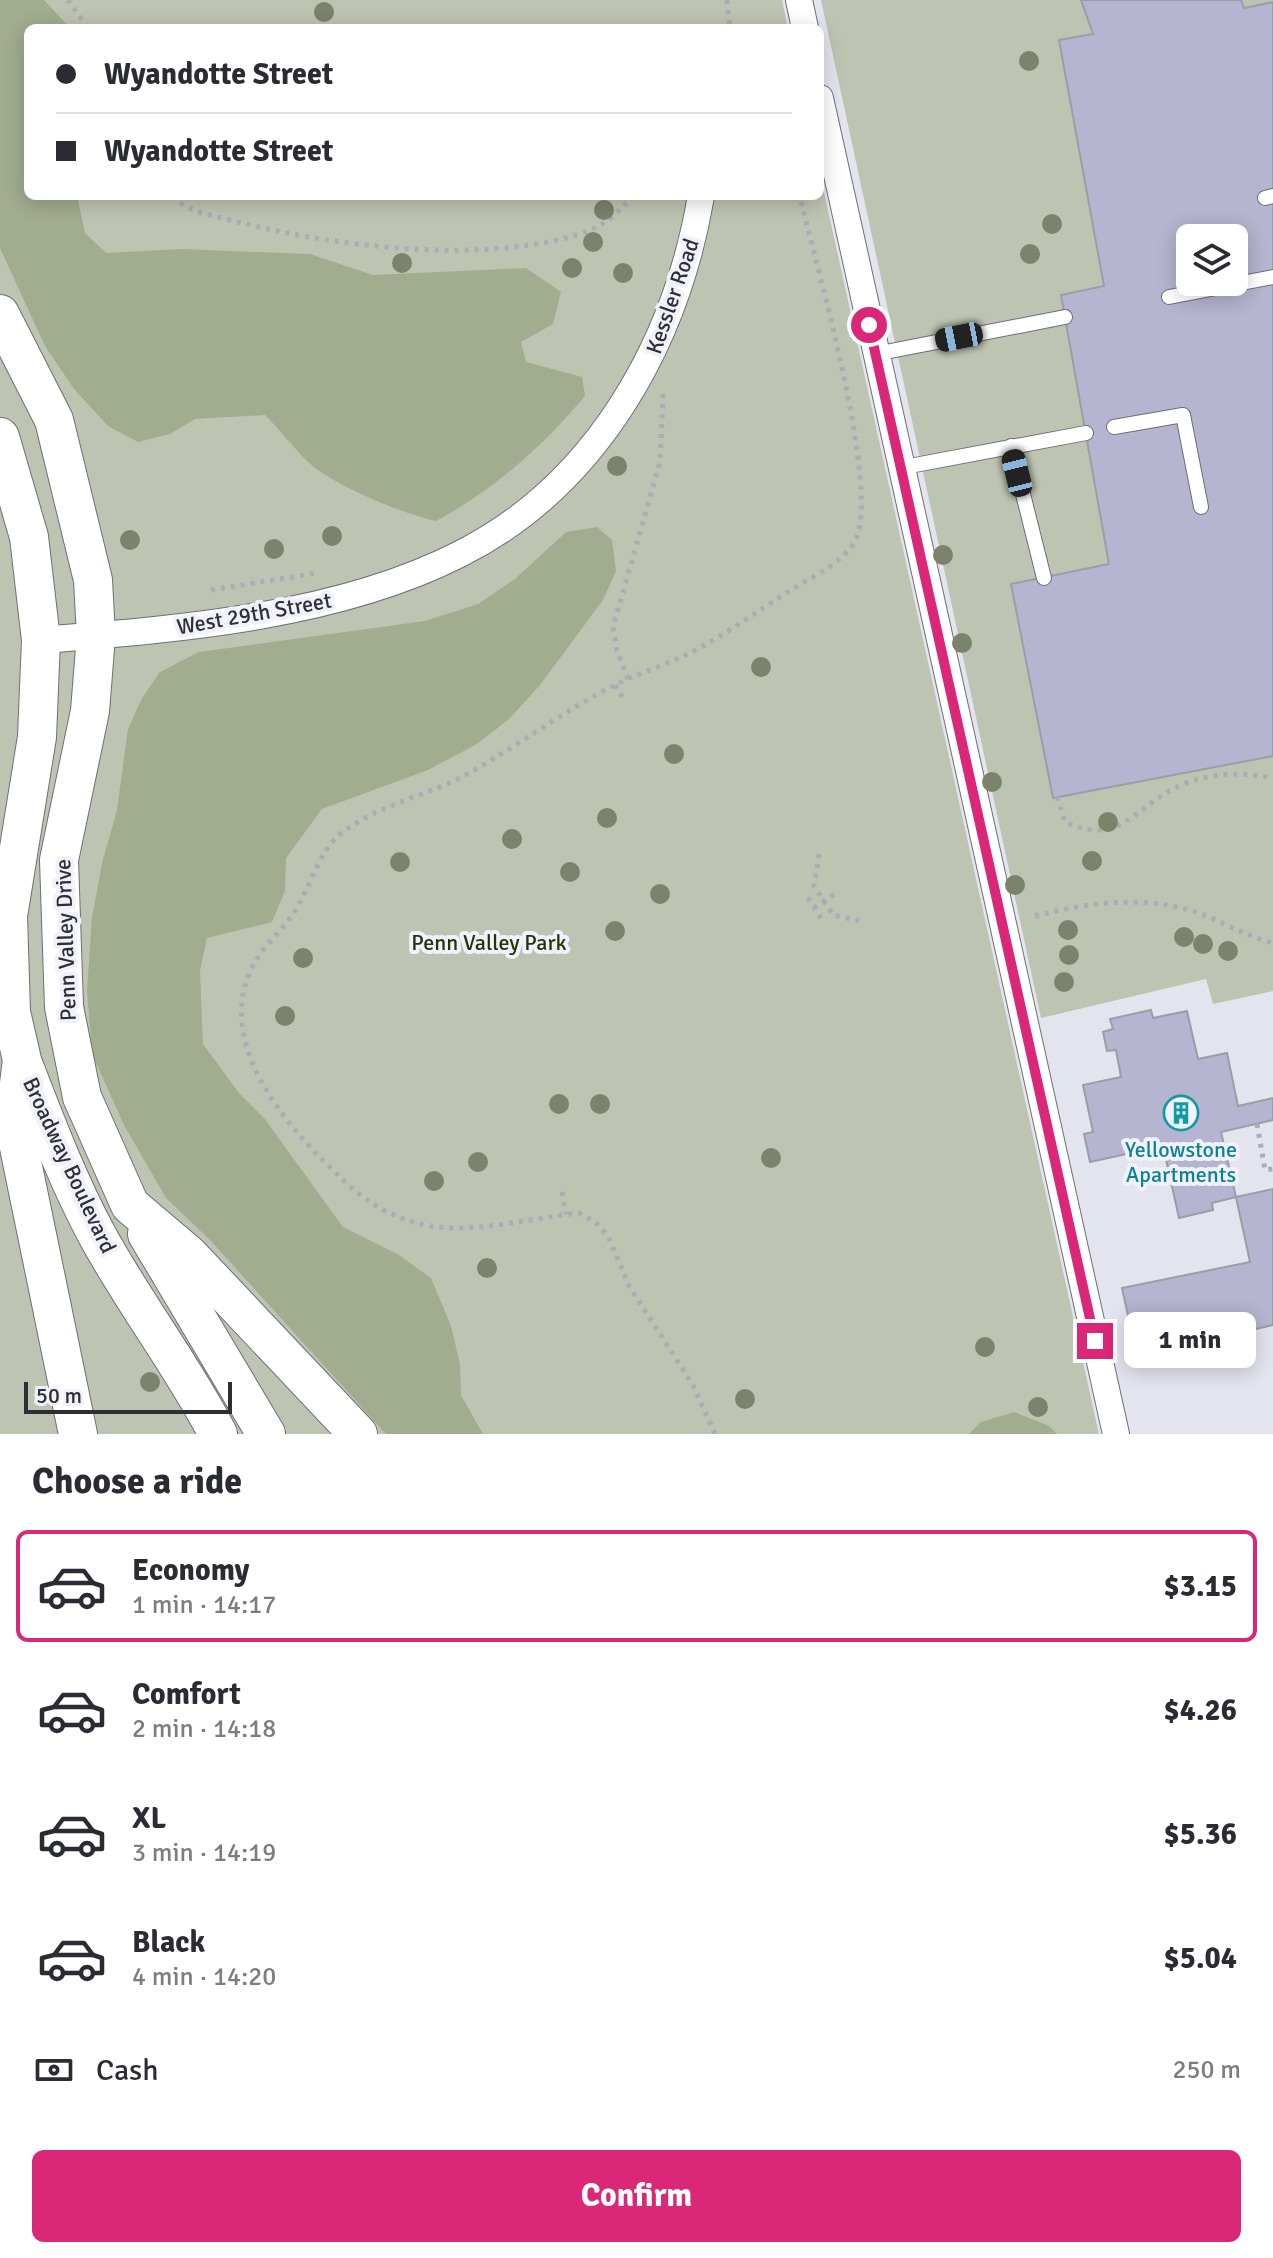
<!DOCTYPE html>
<meta charset="utf-8">
<style>
:root{--surface:#fff;--page:#f7f7f7;--text:#2b2b33;--muted:#7c7c81;--line:#e1e1e2;--accent:#db2777}
body{margin:0;font-family:Signika,sans-serif;background:var(--page);color:var(--text);height:100vh;display:flex;flex-direction:column;font-size:30px;white-space:nowrap}
*{box-sizing:border-box;margin:0}
p{font-size:26px;color:var(--muted)}
.icon{flex:none;width:44px;height:44px;fill:none;stroke:currentColor;stroke-width:2;stroke-linecap:round;stroke-linejoin:round}
.map{position:relative;height:1434px;overflow:hidden}
.side{display:flex;flex-direction:column;background:var(--surface);flex:1}
.side>*{flex:none}
.guide{position:absolute;left:24px;top:24px;width:800px;height:176px;border-radius:12px;box-shadow:0 4px 20px #0003;display:grid;align-content:center;height:176px;padding:0 32px;background:var(--surface)}
.buttons{position:absolute;left:1176px;top:224px;display:grid;gap:16px}
.buttons a{display:grid;place-items:center;width:72px;height:72px;border-radius:12px;background:var(--surface);box-shadow:0 4px 20px #0003;font-size:40px}
.scale{position:absolute;left:24px;bottom:20px;width:208px;box-sizing:border-box;padding-left:8px;border:4px solid #2f2f33;border-top:0;font-size:22px;line-height:28px;white-space:nowrap;color:#2f2f33;-webkit-text-stroke:6px #f1f1fc;paint-order:stroke}
.end{position:absolute;width:36px;height:36px;margin:-18px;border:10px solid #db2777;background:#fff;box-shadow:0 0 0 4px #fff}
.from{border-radius:50%}
.bubble{position:absolute;height:56px;border-radius:12px;background:var(--surface);box-shadow:0 4px 20px #0003;font-size:26px;font-weight:700;line-height:56px;text-align:center}
.car{position:absolute;width:24px;height:48px;margin:-24px -12px;border-radius:10px;box-shadow:0 0 6px 2px #0007;background:linear-gradient(#222 24%,#8ab4d8 0 40%,#222 0 76%,#8ab4d8 0 86%,#222 0)}
.guide b{display:flex;align-items:center;gap:28px;height:76px;font-size:30px}
.guide b+b{border-top:2px solid var(--line)}
.guide i{width:20px;height:20px;background:var(--text)}
ul{padding:0;list-style:none}
li{display:flex;align-items:center;gap:24px;height:112px;margin:0 16px 12px;padding:0 16px;border:4px solid transparent;border-radius:12px}
li div{flex:1}
li b{display:block;font-size:30px}
li em{font-style:normal;font-weight:700}
li.active{border-color:var(--accent)}
li>.icon{width:72px;height:72px;stroke-width:1.5}
h2{padding:0 32px;font-size:36px;line-height:96px}
.pay{display:flex;align-items:center;gap:20px;height:88px;padding:0 32px;font-size:30px}
.pay p{margin-inline-start:auto}
.primary-button{display:flex;gap:16px;margin-top:auto;padding:16px 32px}
.primary-button a{flex:1;height:92px;border-radius:12px;background:var(--accent);color:#fff;font-size:32px;font-weight:700;line-height:92px;text-align:center}
.map>svg:first-child{display:block}
.green{fill:#bec4b2;fill-rule:evenodd}
.forest{fill:#a2ac8f}
.building{fill:#b5b4d1;stroke:#9d9da7;stroke-width:2;fill-rule:evenodd}
.lines{fill:none;stroke-linecap:round;stroke-linejoin:round}
.service-casing{stroke:#6e6e77;stroke-width:16}
.minor-casing{stroke:#6e6e77;stroke-width:28}
.secondary-casing{stroke:#6e6e77;stroke-width:40}
.path{stroke:#acacb5;stroke-width:5;stroke-dasharray:4 6;stroke-linecap:butt}
.service{stroke:#fff;stroke-width:14}
.minor{stroke:#fff;stroke-width:26}
.secondary{stroke:#fff;stroke-width:38}
.tree{fill:#7c826c}
.route{stroke:#db2777;stroke-width:10}
.labels{text-anchor:middle;stroke-width:8;stroke-linejoin:round;paint-order:stroke}
.street-label{font-size:22px;fill:#2f2f33;stroke:#f1f1fc}
.park-label{font-size:22px;fill:#263201;stroke:#f1f1fc}
.culture-label{font-size:22px;fill:#0d838f;stroke:#f1f1fc}
</style>
<div class="map">
<svg width="1273" height="1434" viewBox="0 0 1273 1434">
<rect width="100%" height="100%" fill="#e4e4ef"/>
<!-- green -->
<g class="green">
<path d="M 0,0 L 782,0 L 788,28 L 28,28 L 28,196 L 820,196 L 820,174 L 1099,1434 L 0,1434 Z"/>
<path d="M 821,0 L 1273,0 L 1273,991 L 1213,1004 L 1206,979 L 1041,1018 ZM 1190,238 L 1234,238 L 1234,282 L 1190,282 Z"/>
</g>
<!-- forest -->
<g class="forest">
<path d="M 0,0 L 44,0 L 70,28 L 28,28 L 28,196 L 77,196 L 85,233 L 106,253 L 182,249 L 310,254 L 373,275 L 526,268 L 561,292 L 553,324 L 521,342 L 526,362 L 582,377 L 585,396 C 543,446 494,490 436,521 C 402,513 333,486 307,461 C 293,447 280,430 265,415 L 195,419 L 170,434 L 138,442 L 108,426 L 74,389 L 45,346 L 0,248 Z"/>
<path d="M 597,527 L 612,540 L 616,571 L 603,600 L 540,685 L 509,719 L 477,744 L 428,770 L 322,809 L 286,858 L 285,891 L 272,922 L 207,938 L 200,971 L 203,1044 L 239,1093 L 264,1118 L 343,1227 L 399,1255 L 431,1278 L 451,1326 L 460,1364 L 461,1395 L 483,1434 L 386,1434 L 211,1241 L 166,1198 L 124,1125 L 92,1054 L 87,990 L 92,918 L 102,863 L 117,810 L 128,729 L 142,698 L 160,672 L 199,652 L 425,621 L 478,604 L 515,579 L 566,532 Z"/>
<path d="M 1014,1412 L 1049,1426 L 1057,1434 L 969,1434 L 981,1422 Z"/>
</g>
<!-- building -->
<g class="building">
<path d="M 1081,0 L 1241,0 L 1244,8 L 1273,2 L 1273,756 L 1053,798 L 1011,584 L 1109,564 L 1061,295 L 1104,286 L 1059,40 L 1093,34 ZM 1190,238 L 1234,238 L 1234,282 L 1190,282 Z"/>
<path d="M 1151,1010 L 1153,1018 L 1187,1011 L 1198,1059 L 1227,1053 L 1238,1106 L 1273,1098 L 1273,1120 L 1221,1132 L 1236,1197 L 1212,1203 L 1213,1210 L 1179,1218 L 1163,1146 L 1090,1162 L 1084,1134 L 1093,1132 L 1083,1085 L 1121,1077 L 1116,1050 L 1107,1051 L 1103,1032 L 1113,1029 L 1110,1019 Z"/>
<path d="M 1273,1189 L 1273,1325 L 1137,1357 L 1122,1288 L 1250,1262 L 1236,1197 Z"/>
</g>
<g class="lines">
<!-- service casing -->
<g class="service-casing">
<g id="service">
<path d="M 1265,198 L 1273,196"/>
<path d="M 1169,297 L 1273,277"/>
<path d="M 875,354 L 1065,317"/>
<path d="M 1114,427 L 1183,415 L 1201,507"/>
<path d="M 1011,446 L 1044,578"/>
<path d="M 899,468 L 1086,433"/>
</g>
</g>
<!-- minor casing -->
<g class="minor-casing">
<g id="minor">
<path d="M 799,0 L 805,28"/>
<path d="M 820,98 L 1116,1434"/>
<path d="M 41,640 C 179,629 336,617 460,554 C 597,485 676,343 701,196"/>
</g>
</g>
<!-- secondary casing -->
<g class="secondary-casing">
<g id="secondary">
<path d="M 0,314 L 54,420 L 93,580 L 96,636 L 90,711 L 59,860 L 64,1007 L 82,1097 L 130,1205 L 189,1255 L 358,1434"/>
<path d="M 0,437 L 29,537 L 41,640 L 37,737 L 8,916 L 11,1012 L 22,1060 L 14,1123 L 78,1434"/>
<path d="M 24,1066 C 46,1123 68,1181 97,1235 C 134,1303 182,1365 218,1434"/>
<path d="M 147,1234 L 266,1434"/>
</g>
</g>
<!-- path -->
<g class="path">
<path d="M 68,0 L 88,28"/>
<path d="M 727,0 L 730,28"/>
<path d="M 173,196 C 185,212 216,216 234,221 C 331,246 475,264 573,236 C 598,229 616,217 632,196"/>
<path d="M 211,590 L 317,573"/>
<path d="M 628,679 L 617,651 L 613,627 L 660,462 L 663,397 L 660,390"/>
<path d="M 615,685 L 624,700"/>
<path d="M 1057,797 L 1065,822 C 1120,848 1136,805 1181,785 C 1211,772 1242,772 1273,778"/>
<path d="M 819,854 L 814,886 L 833,915 L 861,921"/>
<path d="M 808,898 L 822,920"/>
<path d="M 814,908 L 839,891"/>
<path d="M 1035,916 C 1088,903 1139,895 1193,911 C 1220,920 1245,936 1273,943"/>
<path d="M 1257,1124 L 1265,1170 L 1273,1169"/>
<path d="M 562,1192 L 566,1214"/>
<path d="M 715,1434 L 693,1385 L 629,1286 L 608,1236 L 595,1222 L 579,1213 C 487,1223 422,1254 343,1180 C 291,1131 216,1049 250,972 C 259,950 279,934 293,914 C 311,888 317,851 343,832 C 377,806 422,797 460,778 C 514,749 564,710 619,683 C 643,671 670,664 694,651 C 729,632 762,608 796,587 C 816,575 841,563 854,543 C 884,495 814,259 800,196"/>
</g>
<!-- service -->
<use href="#service" class="service"/>
<!-- minor -->
<use href="#minor" class="minor"/>
<!-- secondary -->
<use href="#secondary" class="secondary"/>
</g>
<!-- trees -->
<g class="tree">
<circle cx="324" cy="12" r="10"/>
<circle cx="1029" cy="61" r="10"/>
<circle cx="604" cy="210" r="10"/>
<circle cx="1052" cy="224" r="10"/>
<circle cx="593" cy="242" r="10"/>
<circle cx="1030" cy="254" r="10"/>
<circle cx="402" cy="263" r="10"/>
<circle cx="572" cy="268" r="10"/>
<circle cx="623" cy="273" r="10"/>
<circle cx="617" cy="466" r="10"/>
<circle cx="332" cy="536" r="10"/>
<circle cx="130" cy="540" r="10"/>
<circle cx="274" cy="549" r="10"/>
<circle cx="943" cy="555" r="10"/>
<circle cx="962" cy="643" r="10"/>
<circle cx="761" cy="667" r="10"/>
<circle cx="674" cy="754" r="10"/>
<circle cx="992" cy="782" r="10"/>
<circle cx="607" cy="818" r="10"/>
<circle cx="1108" cy="822" r="10"/>
<circle cx="512" cy="839" r="10"/>
<circle cx="1092" cy="861" r="10"/>
<circle cx="400" cy="862" r="10"/>
<circle cx="570" cy="872" r="10"/>
<circle cx="1015" cy="885" r="10"/>
<circle cx="660" cy="894" r="10"/>
<circle cx="1068" cy="930" r="10"/>
<circle cx="615" cy="931" r="10"/>
<circle cx="1184" cy="937" r="10"/>
<circle cx="1203" cy="944" r="10"/>
<circle cx="1228" cy="951" r="10"/>
<circle cx="1069" cy="955" r="10"/>
<circle cx="303" cy="958" r="10"/>
<circle cx="1064" cy="982" r="10"/>
<circle cx="285" cy="1016" r="10"/>
<circle cx="559" cy="1104" r="10"/>
<circle cx="600" cy="1104" r="10"/>
<circle cx="771" cy="1158" r="10"/>
<circle cx="478" cy="1162" r="10"/>
<circle cx="434" cy="1181" r="10"/>
<circle cx="487" cy="1268" r="10"/>
<circle cx="985" cy="1347" r="10"/>
<circle cx="150" cy="1382" r="10"/>
<circle cx="745" cy="1399" r="10"/>
<circle cx="1038" cy="1407" r="10"/>
</g>
<g class="lines">
<!-- route -->
<path class="route" d="M 869,325 L 1095,1341"/>
</g>
<!-- icons -->
<defs>
<g id="building-ring" transform="scale(1.8)"><circle r="9.5" fill="#f1f1fc" stroke="#0f9aa8" stroke-width="1.5"/><path d="M-4-6H4V6H1V3H-1V6H-4ZM-2.5-4.3h1.7v1.8h-1.7ZM.8-4.3h1.7v1.8H.8ZM-2.5-1h1.7V.8h-1.7ZM.8-1h1.7V.8H.8Z" fill="#0f9aa8"/></g>
</defs>
<g fill-rule="evenodd">
<use href="#building-ring" x="1181" y="1113"/>
</g>
<g class="labels">
<!-- street labels -->
<g class="street-label">
<text transform="translate(672 296) rotate(-71)" y="8">Kessler Road</text>
<text transform="translate(254 613) rotate(-10)" y="8">West 29th Street</text>
<text transform="translate(65 940) rotate(-92)" y="8">Penn Valley Drive</text>
<text transform="translate(70 1165) rotate(65)" y="8">Broadway Boulevard</text>
</g>
<!-- park labels -->
<g class="park-label">
<text x="489" y="950">Penn Valley Park</text>
</g>
<!-- culture labels -->
<g class="culture-label">
<text x="1181" y="1157">Yellowstone<tspan x="1181" dy="25">Apartments</tspan></text>
</g>
</g>
</svg>
<div class="buttons">
<a><svg class="icon" aria-label="layers" viewBox="0 0 24 24"><path d="M12 4l9 5-9 5-9-5zM3 14l9 5 9-5"/></svg></a>
</div>
<div class="scale">50 m</div>
<i class="end from" style="left:869px;top:325px"></i>
<i class="end" style="left:1095px;top:1341px"></i>
<div class="bubble" style="left:1124px;top:1312px;width:132px">1 min</div>
<i class="car" style="left:959px;top:337px;rotate:259deg"></i>
<i class="car" style="left:1017px;top:473px;rotate:346deg"></i>
<div class="guide">
<b><i class="from"></i>Wyandotte Street</b>
<b><i></i>Wyandotte Street</b>
</div>
</div>
<section class="side">
<h2>Choose a ride</h2>
<ul>
<li class="active"><svg class="icon" aria-label="car" viewBox="0 0 24 24"><path d="M5 17H2v-5l4-1 3-4h7l3 4 3 1v5h-3M9 17h6M6 11h13"/><circle cx="7" cy="17" r="2"/><circle cx="17" cy="17" r="2"/></svg><div><b>Economy</b><p>1 min · 14:17</p></div><em>$3.15</em></li>
<li><svg class="icon" aria-label="car" viewBox="0 0 24 24"><path d="M5 17H2v-5l4-1 3-4h7l3 4 3 1v5h-3M9 17h6M6 11h13"/><circle cx="7" cy="17" r="2"/><circle cx="17" cy="17" r="2"/></svg><div><b>Comfort</b><p>2 min · 14:18</p></div><em>$4.26</em></li>
<li><svg class="icon" aria-label="car" viewBox="0 0 24 24"><path d="M5 17H2v-5l4-1 3-4h7l3 4 3 1v5h-3M9 17h6M6 11h13"/><circle cx="7" cy="17" r="2"/><circle cx="17" cy="17" r="2"/></svg><div><b>XL</b><p>3 min · 14:19</p></div><em>$5.36</em></li>
<li><svg class="icon" aria-label="car" viewBox="0 0 24 24"><path d="M5 17H2v-5l4-1 3-4h7l3 4 3 1v5h-3M9 17h6M6 11h13"/><circle cx="7" cy="17" r="2"/><circle cx="17" cy="17" r="2"/></svg><div><b>Black</b><p>4 min · 14:20</p></div><em>$5.04</em></li>
</ul>
<div class="pay"><svg class="icon" aria-label="cash" viewBox="0 0 24 24"><path d="M3 7h18v10H3z"/><circle cx="12" cy="12" r="2"/></svg>Cash<p>250 m</p></div>
<div class="primary-button"><a>Confirm</a></div>
</section>
